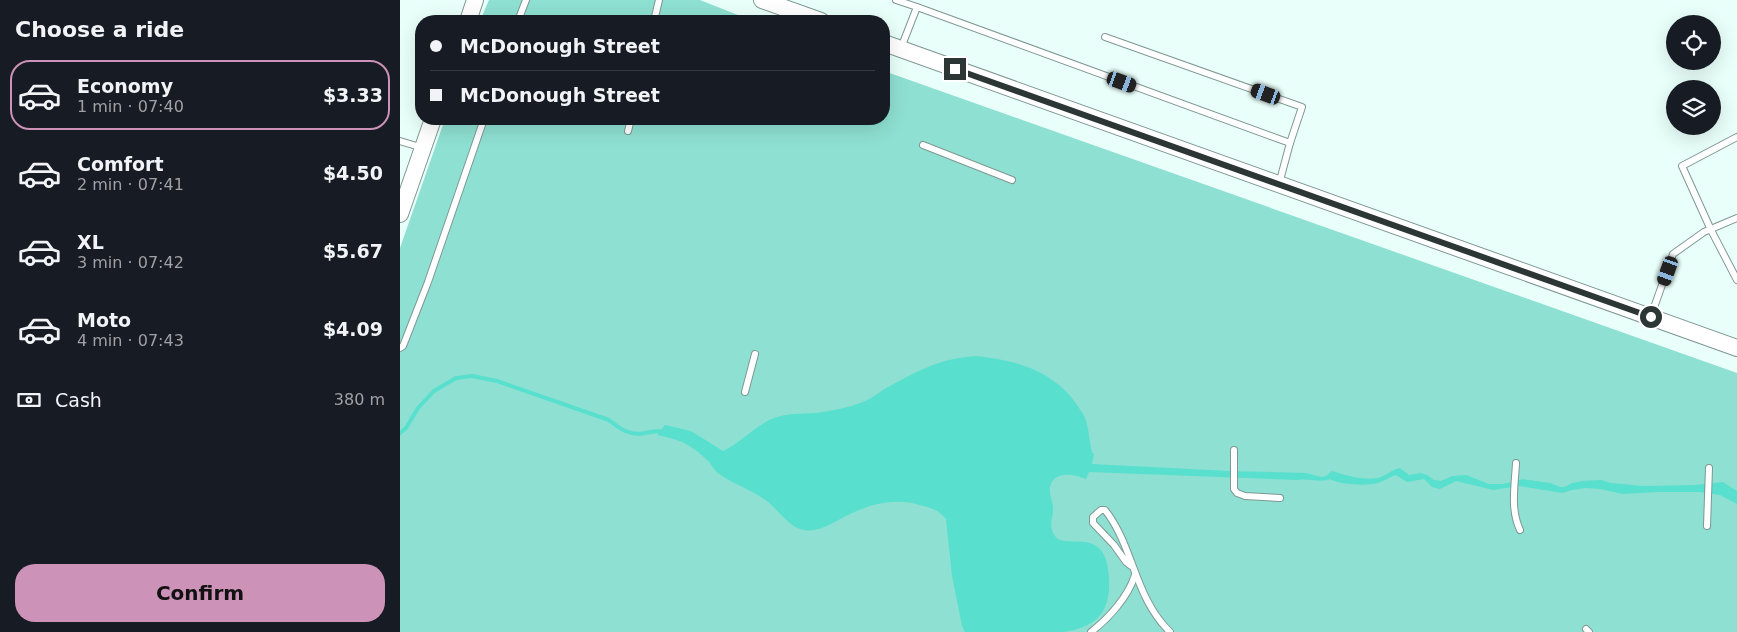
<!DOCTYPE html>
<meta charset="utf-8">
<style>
:root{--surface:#171b24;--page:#20242c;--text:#f1f3f6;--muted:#9ea1a6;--line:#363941;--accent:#cc92b7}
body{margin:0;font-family:"DejaVu Sans",sans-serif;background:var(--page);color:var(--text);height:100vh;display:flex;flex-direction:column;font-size:19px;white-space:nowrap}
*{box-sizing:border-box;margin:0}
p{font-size:16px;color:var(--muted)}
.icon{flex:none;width:28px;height:28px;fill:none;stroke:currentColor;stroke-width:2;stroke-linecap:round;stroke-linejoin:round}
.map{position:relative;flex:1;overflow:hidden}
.sheet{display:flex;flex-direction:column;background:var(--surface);width:400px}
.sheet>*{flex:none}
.hud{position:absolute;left:15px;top:15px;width:475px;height:110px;border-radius:20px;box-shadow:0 5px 20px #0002;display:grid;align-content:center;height:110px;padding:0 15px;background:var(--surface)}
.tools{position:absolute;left:1266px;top:15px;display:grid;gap:10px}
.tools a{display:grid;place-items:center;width:55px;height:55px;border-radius:50%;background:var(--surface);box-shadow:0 5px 20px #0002;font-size:25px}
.end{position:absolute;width:22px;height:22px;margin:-11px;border:6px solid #2c3735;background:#fff;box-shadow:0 0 0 2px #fff}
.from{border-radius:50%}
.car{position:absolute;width:15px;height:30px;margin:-15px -8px;border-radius:6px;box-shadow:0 0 4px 1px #0007;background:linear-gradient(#222 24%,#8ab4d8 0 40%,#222 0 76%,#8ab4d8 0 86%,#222 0)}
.hud b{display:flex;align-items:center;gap:18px;height:48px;font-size:19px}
.hud b+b{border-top:1px solid var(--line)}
.hud i{width:12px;height:12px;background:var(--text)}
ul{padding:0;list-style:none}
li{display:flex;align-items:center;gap:15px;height:70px;margin:0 10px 8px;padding:0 5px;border:2px solid transparent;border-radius:20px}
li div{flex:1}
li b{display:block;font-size:19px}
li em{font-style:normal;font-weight:600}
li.selected{border-color:var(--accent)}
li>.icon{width:45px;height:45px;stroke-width:1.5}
h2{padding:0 15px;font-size:22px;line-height:60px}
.pay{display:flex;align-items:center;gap:12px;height:55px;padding:0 15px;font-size:19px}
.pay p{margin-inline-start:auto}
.primary-button{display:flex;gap:10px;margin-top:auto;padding:10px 15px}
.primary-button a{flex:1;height:58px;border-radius:20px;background:var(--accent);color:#111;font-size:20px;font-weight:600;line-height:58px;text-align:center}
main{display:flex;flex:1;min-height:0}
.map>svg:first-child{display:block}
.green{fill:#8ee0d2}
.water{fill:#59dfcd}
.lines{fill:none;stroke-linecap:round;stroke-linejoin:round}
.stream{stroke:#59dfcd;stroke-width:4}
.service-casing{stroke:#7f9893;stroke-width:8}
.tertiary-casing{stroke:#7f9893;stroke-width:18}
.service{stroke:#fff;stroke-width:6}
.tertiary{stroke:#fff;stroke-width:16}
.route{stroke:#2c3735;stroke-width:6}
</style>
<main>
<section class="sheet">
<h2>Choose a ride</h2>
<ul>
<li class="selected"><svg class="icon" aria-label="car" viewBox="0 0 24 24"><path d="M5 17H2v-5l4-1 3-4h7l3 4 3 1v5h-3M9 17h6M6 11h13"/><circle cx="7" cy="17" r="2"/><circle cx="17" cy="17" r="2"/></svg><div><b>Economy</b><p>1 min · 07:40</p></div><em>$3.33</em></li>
<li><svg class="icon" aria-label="car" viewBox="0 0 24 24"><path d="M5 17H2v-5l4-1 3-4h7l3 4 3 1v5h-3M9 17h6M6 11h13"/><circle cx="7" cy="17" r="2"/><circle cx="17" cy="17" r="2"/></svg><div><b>Comfort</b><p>2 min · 07:41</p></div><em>$4.50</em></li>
<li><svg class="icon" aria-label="car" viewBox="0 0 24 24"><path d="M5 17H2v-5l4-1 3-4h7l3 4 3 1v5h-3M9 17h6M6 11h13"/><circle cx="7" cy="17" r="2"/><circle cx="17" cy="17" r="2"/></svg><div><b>XL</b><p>3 min · 07:42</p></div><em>$5.67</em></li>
<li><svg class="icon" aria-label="car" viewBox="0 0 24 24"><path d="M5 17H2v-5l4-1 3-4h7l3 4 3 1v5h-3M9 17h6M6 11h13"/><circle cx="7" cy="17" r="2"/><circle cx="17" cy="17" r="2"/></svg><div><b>Moto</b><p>4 min · 07:43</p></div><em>$4.09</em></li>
</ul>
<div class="pay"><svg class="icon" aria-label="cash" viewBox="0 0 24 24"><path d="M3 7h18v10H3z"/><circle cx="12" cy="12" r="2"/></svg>Cash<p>380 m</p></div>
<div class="primary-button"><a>Confirm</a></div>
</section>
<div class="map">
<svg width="1337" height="632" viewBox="0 0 1337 632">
<rect width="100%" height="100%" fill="#e9fffa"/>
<!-- green -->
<g class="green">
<path d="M 89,0 L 300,0 L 353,21 L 80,21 Z"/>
<path d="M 484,71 L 1337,373 L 1337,632 L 0,632 L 0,248 L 45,119 L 484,119 Z"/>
</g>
<!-- water -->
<path class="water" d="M 575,356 C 613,360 647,368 672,398 C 676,404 682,411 685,418 C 689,428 689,441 692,452 L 694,454 L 692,464 L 829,471 L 906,473 L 921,477 L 926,476 L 932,471 C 944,475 965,481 978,478 C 986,476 992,469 1000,468 L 1009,475 L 1021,473 L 1027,475 L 1034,480 L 1041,481 L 1052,476 L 1066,475 L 1089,484 L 1103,484 L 1123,479 L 1150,483 L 1160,487 L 1165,487 L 1172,483 L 1182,481 L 1201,480 L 1211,483 L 1243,486 L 1296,485 L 1323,482 L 1337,491 L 1337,504 L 1320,495 L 1300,492 L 1257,492 L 1223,494 L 1200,489 L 1186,488 L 1172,490 L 1162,493 L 1119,486 L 1093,490 L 1056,481 L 1040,489 L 1032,487 L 1024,479 L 1007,482 L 996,475 C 990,477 984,481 978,483 C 967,486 940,485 930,479 C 920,483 910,478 899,480 L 689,472 L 686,479 C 674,474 654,470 650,487 C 649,494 652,500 653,506 C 654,517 647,525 655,536 C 662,547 686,535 700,549 C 707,557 708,568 709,578 C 711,613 696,627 663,632 L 565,632 L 562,626 L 552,576 L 546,519 C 539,510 531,508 520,505 C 496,498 473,503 450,514 C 437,520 420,533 404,530 C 390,528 379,511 368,502 C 353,490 335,485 319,474 C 313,470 312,464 307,460 C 289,443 281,440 257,435 L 265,425 L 291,431 L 323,451 C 341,443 354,426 374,418 C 387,413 401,414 415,413 C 430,411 449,408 463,402 C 470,399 477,394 483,390 C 515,372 538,359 575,356 Z"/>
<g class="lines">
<!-- stream -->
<path class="stream" d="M 0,433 L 6,428 L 18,408 L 34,391 L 56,378 L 72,376 L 97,381 L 209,420 C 220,429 230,436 245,433 C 253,432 256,430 264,432"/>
<!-- service casing -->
<g class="service-casing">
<g id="service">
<path d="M 496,0 L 517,7"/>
<path d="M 118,21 L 126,0"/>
<path d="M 254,21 L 259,0"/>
<path d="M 705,37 L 902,107 L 890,143"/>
<path d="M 501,48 L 517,7 L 890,143 L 879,184"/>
<path d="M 228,131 L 231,119"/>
<path d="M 1337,137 L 1282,166 L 1311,230 L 1337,280"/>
<path d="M 0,141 L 23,148"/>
<path d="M 523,145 L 612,180"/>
<path d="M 1251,316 L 1273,254 L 1304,232 L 1337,218"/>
<path d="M 0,348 L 3,346 L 28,282 L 84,119"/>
<path d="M 345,392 L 355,354"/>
<path d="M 834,450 L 834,489 L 837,493 L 845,496 L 880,498"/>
<path d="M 1116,463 C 1115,485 1110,509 1120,530"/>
<path d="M 1307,526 L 1309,468"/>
<path d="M 731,566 L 726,562 L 714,545 L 693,523 L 693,517 L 701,510 L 705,510 C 734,547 734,597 770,632"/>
<path d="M 1186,629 L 1189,632"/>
<path d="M 691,632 C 709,618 728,597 735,575"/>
</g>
</g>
<!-- tertiary casing -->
<g class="tertiary-casing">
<g id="tertiary">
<path d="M 362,0 L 421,21"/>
<path d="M 68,21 L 75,0"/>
<path d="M 484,43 L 1337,348"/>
<path d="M 0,214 L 33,119"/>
</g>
</g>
<!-- service -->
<use href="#service" class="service"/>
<!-- tertiary -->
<use href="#tertiary" class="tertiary"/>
</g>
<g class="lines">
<!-- route -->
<path class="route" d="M 555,69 L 1251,317"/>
</g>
</svg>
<div class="tools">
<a><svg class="icon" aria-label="locate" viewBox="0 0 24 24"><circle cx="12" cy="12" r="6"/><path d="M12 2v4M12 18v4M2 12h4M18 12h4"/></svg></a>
<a><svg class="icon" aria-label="layers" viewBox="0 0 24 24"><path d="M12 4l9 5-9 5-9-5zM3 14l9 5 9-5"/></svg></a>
</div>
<i class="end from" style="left:1251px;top:317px"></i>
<i class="end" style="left:555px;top:69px"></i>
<i class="car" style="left:722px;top:82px;rotate:110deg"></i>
<i class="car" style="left:866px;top:94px;rotate:290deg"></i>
<i class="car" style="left:1268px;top:271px;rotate:200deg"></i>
<div class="hud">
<b><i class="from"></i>McDonough Street</b>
<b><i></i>McDonough Street</b>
</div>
</div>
</main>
